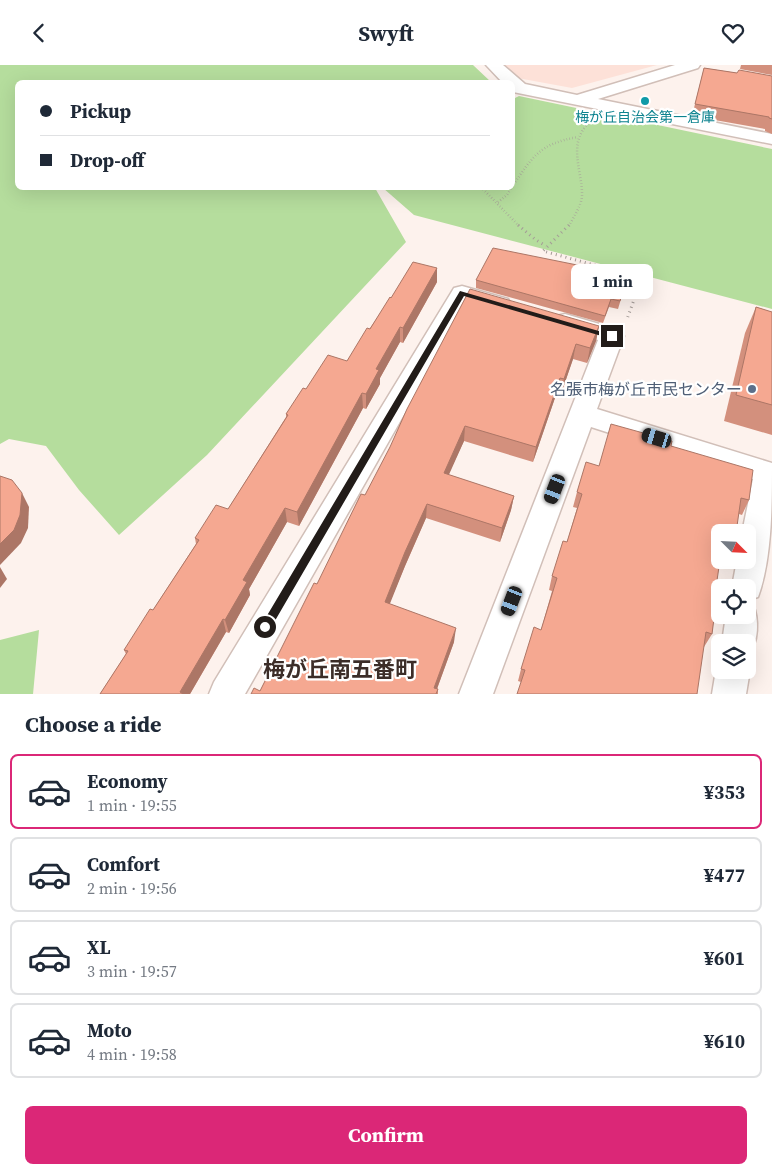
<!DOCTYPE html>
<meta charset="utf-8">
<style>
:root{--surface:#fff;--page:#f2f2f3;--text:#1f2937;--muted:#747a83;--line:#e0e1e3;--accent:#db2777}
body{margin:0;font-family:"Source Serif 4","Noto Sans JP",serif;background:var(--page);color:var(--text);height:100vh;display:flex;flex-direction:column;font-size:19px;white-space:nowrap}
*{box-sizing:border-box;margin:0}
p{font-size:16px;color:var(--muted)}
.icon{flex:none;width:28px;height:28px;fill:none;stroke:currentColor;stroke-width:2;stroke-linecap:round;stroke-linejoin:round}
.map{position:relative;height:629px;overflow:hidden}
.details{display:flex;flex-direction:column;background:var(--surface);flex:1}
.details>*{flex:none}
.banner{position:absolute;left:15px;top:15px;width:500px;height:110px;border-radius:8px;box-shadow:0 5px 20px #0002;display:grid;align-content:center;height:110px;padding:0 25px;background:var(--surface)}
.needle{width:32px;rotate:114deg}
.fabs{position:absolute;left:711px;top:459px;display:grid;gap:10px}
.fabs a{display:grid;place-items:center;width:45px;height:45px;border-radius:8px;background:var(--surface);box-shadow:0 5px 20px #0002;font-size:25px}
.end{position:absolute;width:22px;height:22px;margin:-11px;border:6px solid #221c19;background:#fff;box-shadow:0 0 0 2px #fff}
.from{border-radius:50%}
.bubble{position:absolute;height:35px;border-radius:8px;background:var(--surface);box-shadow:0 5px 20px #0002;font-size:16px;font-weight:700;line-height:35px;text-align:center}
.car{position:absolute;width:15px;height:30px;margin:-15px -8px;border-radius:6px;box-shadow:0 0 4px 1px #0007;background:linear-gradient(#222 24%,#8ab4d8 0 40%,#222 0 76%,#8ab4d8 0 86%,#222 0)}
.banner b{display:flex;align-items:center;gap:18px;height:48px;font-size:19px}
.banner b+b{border-top:1px solid var(--line)}
.banner i{width:12px;height:12px;background:var(--text)}
ul{padding:0;list-style:none}
li{display:flex;align-items:center;gap:15px;height:75px;margin:0 10px 8px;padding:0 15px;border:2px solid var(--line);border-radius:8px}
li div{flex:1}
li b{display:block;font-size:19px}
li em{font-style:normal;font-weight:700}
li.on{border-color:var(--accent)}
li>.icon{width:45px;height:45px;stroke-width:1.5}
h2{padding:0 25px;font-size:22px;line-height:60px}
.button{display:flex;gap:10px;margin-top:auto;padding:10px 25px}
.button a{flex:1;height:58px;border-radius:8px;background:var(--accent);color:#fff;font-size:20px;font-weight:700;line-height:58px;text-align:center}
header{display:flex;justify-content:space-between;align-items:center;height:65px;padding:0 25px;background:var(--surface);font-size:22px;font-weight:700}
.map>svg:first-child{display:block}
.built{fill:#fde1d8}
.green{fill:#b5dd9d}
.lines{fill:none;stroke-linecap:round;stroke-linejoin:round}
.minor-casing{stroke:#d1bfb8;stroke-width:3}
.path-far1{stroke:#a49b97;stroke-width:2.5;stroke-dasharray:0.5 2.5;stroke-linecap:butt}
.path{stroke:#a49b97;stroke-width:3;stroke-dasharray:1 4;stroke-linecap:butt}
.minor{fill:#fff;fill-rule:evenodd}
.wall{fill:#d3907d}
.shaded-wall{fill:#ac7666}
.building{fill:#f5a891;stroke:#ac7666}
.route{fill:#221c19}
.culture-dot{fill:#0f9aa8;stroke:#fff;stroke-width:2}
.service-dot{fill:#5c6f8a;stroke:#fff;stroke-width:2}
.labels{text-anchor:middle;stroke-width:4.5;stroke-linejoin:round;paint-order:stroke}
.far-culture-label{font-size:14px;fill:#0d838f;stroke:#fff}
.service-label{font-size:16px;fill:#4e5e75;stroke:#fff;text-anchor:end}
.near-quarter-label{font-size:22px;font-weight:bold;fill:#3c2d28;stroke:#fff}
</style>
<header><svg class="icon" aria-label="back" viewBox="0 0 24 24"><path d="M15 5l-7 7 7 7"/></svg>Swyft<svg class="icon" aria-label="heart" viewBox="0 0 24 24"><path d="M12 20l-8-8c-3-5 5-10 8-4 3-6 11-1 8 4z"/></svg></header>
<div class="map">
<svg width="772" height="629" viewBox="0 0 772 629">
<rect width="100%" height="100%" fill="#fdf2ed"/>
<!-- built -->
<path class="built" d="M 494,0 L 657,0 L 572,23 L 506,11 Z"/>
<!-- green -->
<g class="green">
<path d="M 0,0 L 473,0 L 491,17 L 18,18 L 18,122 L 375,123 L 406,177 L 207,390 L 119,470 L 79,425 L 46,381 L 9,374 L 0,379 Z"/>
<path d="M 519,31 L 772,84 L 772,244 L 414,150 L 383,123 L 512,122 L 513,34 Z"/>
<path d="M 39,565 L 33,629 L 0,629 L 0,575 Z"/>
</g>
<g class="lines">
<!-- minor casing -->
<g class="minor-casing">
<g id="minor">
<path d="M 486,0 L 503,0 L 525,19 L 577,30 L 675,0 L 700,0 L 698,3 L 598,34 L 772,69 L 772,79 L 513,27 L 512,18 L 503,18 Z"/>
<path d="M 462,221 L 508,234 L 511,239 L 508,244 L 500,247 L 468,237 L 245,629 L 209,629 L 214,617 L 451,228 L 454,223 Z"/>
<path d="M 565,249 L 620,265 L 624,271 L 597,344 L 772,398 C 772,439 772,494 758,532 L 748,535 L 748,522 L 732,522 L 737,495 L 748,495 L 748,468 L 742,468 L 753,414 L 591,362 L 493,629 L 459,629 L 598,275 L 557,263 L 553,257 L 557,251 Z"/>
<path d="M 748,538 L 753,540 C 759,553 759,579 748,589 L 748,578 L 722,578 L 726,550 L 748,550 Z"/>
<path d="M 720,597 L 720,605 L 748,605 L 748,600 L 750,605 L 746,629 L 712,629 L 716,605 Z"/>
</g>
</g>
<!-- path-far1 -->
<g class="path-far1">
<path d="M 481,122 L 519,161"/>
<path d="M 512,122 C 533,91 539,79 578,72"/>
<path d="M 498,137 L 507,130 L 512,122"/>
<path d="M 569,161 C 573,153 581,141 582,132 C 583,106 566,78 590,57"/>
</g>
<!-- path -->
<g class="path">
<path d="M 518,160 L 536,175 L 546,181"/>
<path d="M 569,160 L 543,186 L 642,213 L 627,254"/>
</g>
<!-- minor -->
<use href="#minor" class="minor"/>
</g>
<!-- wall -->
<g class="wall">
<path d="M 741,0 L 772,0 L 772,10 L 740,4 Z"/>
<path d="M 704,3 L 737,8 L 772,11 L 772,69 L 765,66 L 765,64 L 692,51 Z"/>
<path d="M 437,203 L 437,217 L 403,278 L 400,277 L 380,313 L 380,319 L 366,344 L 363,343 L 299,461 L 287,457 L 249,524 L 250,530 L 229,568 L 226,567 L 190,629 L 100,629 L 126,589 L 124,585 L 153,545 L 196,479 L 195,473 L 228,444 L 286,352 L 286,349 L 306,324 L 347,296 L 391,233 Z"/>
<path d="M 586,204 L 627,214 L 618,244 L 609,242 L 603,258 L 476,223 L 476,215 Z"/>
<path d="M 756,242 L 772,247 L 772,370 L 724,356 L 745,268 Z"/>
<path d="M 599,261 L 596,276 L 587,298 L 573,294 L 561,329 L 557,327 L 533,397 L 464,376 L 448,410 L 514,431 L 511,445 L 500,477 L 426,453 L 405,501 L 389,539 L 454,577 L 437,624 L 438,624 L 438,629 L 251,629 L 260,626 L 365,430 Z"/>
<path d="M 671,381 L 749,435 L 742,450 L 739,449 L 720,468 L 712,569 L 704,582 L 521,617 L 518,616 L 521,604 L 541,565 L 552,526 L 549,525 L 552,511 L 567,477 L 577,443 L 573,442 L 577,427 L 599,401 Z"/>
</g>
<!-- shaded-wall -->
<g class="shaded-wall">
<path d="M 437,203 L 437,217 L 403,278 L 403,263 Z"/>
<path d="M 599,261 L 596,276 L 587,298 L 590,283 Z"/>
<path d="M 400,262 L 400,277 L 380,313 L 380,319 L 366,344 L 366,329 L 376,304 Z"/>
<path d="M 576,279 L 573,294 L 561,329 L 564,314 Z"/>
<path d="M 560,313 L 557,327 L 533,397 L 536,382 Z"/>
<path d="M 362,328 L 363,343 L 299,461 L 297,447 Z"/>
<path d="M 465,361 L 464,376 L 443,423 L 444,408 Z"/>
<path d="M 22,428 L 29,442 L 28,463 L 21,478 L 0,500 L 0,479 Z"/>
<path d="M 514,431 L 511,445 L 500,477 L 502,463 Z"/>
<path d="M 427,439 L 426,453 L 405,501 L 385,551 L 385,537 L 405,487 Z"/>
<path d="M 285,443 L 287,457 L 249,524 L 250,530 L 229,568 L 225,555 L 243,515 Z"/>
<path d="M 0,502 L 7,514 L 0,523 Z"/>
<path d="M 223,554 L 226,567 L 190,629 L 180,629 L 180,627 Z"/>
<path d="M 456,563 L 454,577 L 435,629 L 434,623 Z"/>
</g>
<!-- building -->
<g class="building">
<path d="M 704,3 L 737,8 L 739,5 L 772,11 L 772,54 L 769,53 L 769,52 L 695,39 Z"/>
<path d="M 493,183 L 587,202 L 586,204 L 627,214 L 620,236 L 611,234 L 605,251 L 476,215 Z"/>
<path d="M 413,197 L 437,203 L 403,263 L 400,262 L 376,304 L 379,305 L 366,329 L 362,328 L 297,447 L 285,443 L 243,515 L 247,517 L 225,555 L 223,554 L 180,627 L 183,629 L 100,629 L 128,586 L 124,585 L 150,544 L 153,545 L 199,475 L 195,473 L 216,440 L 228,444 L 288,350 L 286,349 L 303,323 L 306,324 L 328,290 L 347,296 L 367,263 L 370,264 L 390,232 L 391,233 Z"/>
<path d="M 470,224 L 599,261 L 590,283 L 576,279 L 564,314 L 560,313 L 536,382 L 465,361 L 444,408 L 514,431 L 502,463 L 427,439 L 405,487 L 385,537 L 456,563 L 434,623 L 438,624 L 436,629 L 251,629 L 254,623 L 260,626 L 314,518 L 317,519 L 361,429 L 365,430 L 390,382 L 407,344 Z"/>
<path d="M 756,242 L 772,247 L 772,340 L 736,330 Z"/>
<path d="M 611,359 L 672,376 L 671,381 L 753,405 L 749,435 L 741,433 L 736,468 L 720,468 L 720,495 L 715,529 L 717,530 L 712,569 L 706,567 L 697,629 L 517,629 L 525,605 L 521,604 L 534,562 L 541,565 L 557,513 L 552,511 L 563,476 L 567,477 L 582,429 L 577,427 L 586,397 L 599,401 Z"/>
<path d="M 0,411 L 12,415 L 22,428 L 20,450 L 14,465 L 0,479 Z"/>
</g>
<!-- route -->
<path class="route" d="M 460,226 L 616,271 L 612,274 L 464,231 L 269,566 L 262,566 L 260,562 L 262,559 Z"/>
<!-- markers -->
<circle class="culture-dot" cx="645" cy="36" r="5"/>
<circle class="service-dot" cx="752" cy="324" r="5"/>
<g class="labels">
<!-- far-culture labels -->
<g class="far-culture-label">
<text x="645" y="57">梅が丘自治会第一倉庫</text>
</g>
<!-- service labels -->
<g class="service-label">
<text x="742" y="330">名張市梅が丘市民センター</text>
</g>
<!-- near-quarter labels -->
<g class="near-quarter-label">
<text x="340" y="612">梅が丘南五番町</text>
</g>
</g>
</svg>
<div class="fabs">
<a><svg class="needle" viewBox="-14 -14 28 28"><path d="M0-13l5 13h-10z" fill="#e53935"/><path d="M0 13l5-13h-10z" fill="#747a83"/></svg></a>
<a><svg class="icon" aria-label="locate" viewBox="0 0 24 24"><circle cx="12" cy="12" r="6"/><path d="M12 2v4M12 18v4M2 12h4M18 12h4"/></svg></a>
<a><svg class="icon" aria-label="layers" viewBox="0 0 24 24"><path d="M12 4l9 5-9 5-9-5zM3 14l9 5 9-5"/></svg></a>
</div>
<i class="end from" style="left:265px;top:562px"></i>
<i class="end" style="left:612px;top:271px"></i>
<div class="bubble" style="left:571px;top:199px;width:82px">1 min</div>
<i class="car" style="left:657px;top:373px;rotate:287deg"></i>
<i class="car" style="left:555px;top:424px;rotate:201deg"></i>
<i class="car" style="left:512px;top:536px;rotate:201deg"></i>
<div class="banner">
<b><i class="from"></i>Pickup</b>
<b><i></i>Drop-off</b>
</div>
</div>
<section class="details">
<h2>Choose a ride</h2>
<ul>
<li class="on"><svg class="icon" aria-label="car" viewBox="0 0 24 24"><path d="M5 17H2v-5l4-1 3-4h7l3 4 3 1v5h-3M9 17h6M6 11h13"/><circle cx="7" cy="17" r="2"/><circle cx="17" cy="17" r="2"/></svg><div><b>Economy</b><p>1 min · 19:55</p></div><em>¥353</em></li>
<li><svg class="icon" aria-label="car" viewBox="0 0 24 24"><path d="M5 17H2v-5l4-1 3-4h7l3 4 3 1v5h-3M9 17h6M6 11h13"/><circle cx="7" cy="17" r="2"/><circle cx="17" cy="17" r="2"/></svg><div><b>Comfort</b><p>2 min · 19:56</p></div><em>¥477</em></li>
<li><svg class="icon" aria-label="car" viewBox="0 0 24 24"><path d="M5 17H2v-5l4-1 3-4h7l3 4 3 1v5h-3M9 17h6M6 11h13"/><circle cx="7" cy="17" r="2"/><circle cx="17" cy="17" r="2"/></svg><div><b>XL</b><p>3 min · 19:57</p></div><em>¥601</em></li>
<li><svg class="icon" aria-label="car" viewBox="0 0 24 24"><path d="M5 17H2v-5l4-1 3-4h7l3 4 3 1v5h-3M9 17h6M6 11h13"/><circle cx="7" cy="17" r="2"/><circle cx="17" cy="17" r="2"/></svg><div><b>Moto</b><p>4 min · 19:58</p></div><em>¥610</em></li>
</ul>
<div class="button"><a>Confirm</a></div>
</section>
